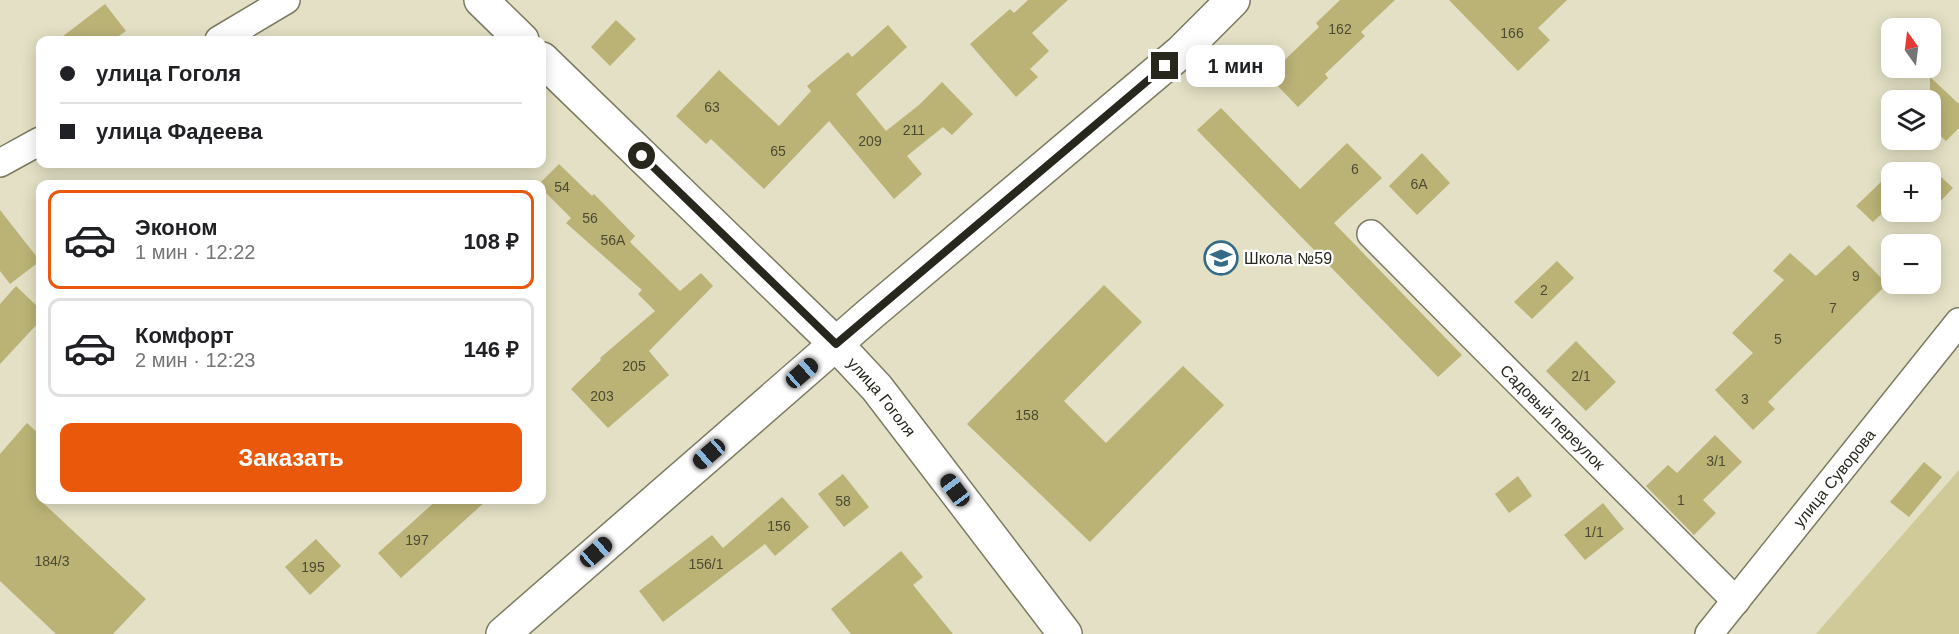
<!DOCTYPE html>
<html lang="ru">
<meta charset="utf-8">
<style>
:root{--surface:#fff;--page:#f6f6f6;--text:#202124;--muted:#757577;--line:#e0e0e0;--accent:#ea580c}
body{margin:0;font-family:Helvetica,sans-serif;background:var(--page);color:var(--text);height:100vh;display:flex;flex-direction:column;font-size:22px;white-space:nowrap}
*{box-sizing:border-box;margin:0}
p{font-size:20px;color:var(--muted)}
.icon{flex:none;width:33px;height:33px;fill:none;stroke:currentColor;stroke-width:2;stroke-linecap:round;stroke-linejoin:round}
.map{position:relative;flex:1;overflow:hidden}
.drawer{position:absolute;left:36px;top:180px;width:510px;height:324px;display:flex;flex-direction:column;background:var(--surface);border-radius:12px;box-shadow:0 3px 15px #0003}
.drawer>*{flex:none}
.banner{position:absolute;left:36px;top:36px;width:510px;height:132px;border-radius:12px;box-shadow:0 3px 15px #0003;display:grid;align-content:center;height:132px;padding:0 24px;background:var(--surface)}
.needle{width:39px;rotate:346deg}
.fabs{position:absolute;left:1881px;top:18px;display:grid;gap:12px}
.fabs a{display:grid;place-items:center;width:60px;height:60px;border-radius:12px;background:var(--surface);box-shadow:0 3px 15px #0003;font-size:30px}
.end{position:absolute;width:27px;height:27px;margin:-14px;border:8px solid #28271d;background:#fff;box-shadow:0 0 0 3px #fff}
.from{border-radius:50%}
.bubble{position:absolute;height:42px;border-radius:12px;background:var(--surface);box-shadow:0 3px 15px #0003;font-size:20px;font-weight:700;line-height:42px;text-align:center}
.car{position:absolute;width:18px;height:36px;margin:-18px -9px;border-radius:8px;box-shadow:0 0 4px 2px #0007;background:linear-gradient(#222 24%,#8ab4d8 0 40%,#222 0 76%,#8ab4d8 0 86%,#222 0)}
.banner b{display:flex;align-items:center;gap:21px;height:57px;font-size:22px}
.banner b+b{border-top:2px solid var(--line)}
.banner i{width:15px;height:15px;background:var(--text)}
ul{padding:10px 0 0;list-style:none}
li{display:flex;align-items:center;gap:18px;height:99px;margin:0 12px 9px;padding:0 12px;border:3px solid var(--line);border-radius:12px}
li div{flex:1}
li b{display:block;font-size:22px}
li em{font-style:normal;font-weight:700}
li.current{border-color:var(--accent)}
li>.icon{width:54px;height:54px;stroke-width:1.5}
.cta{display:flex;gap:12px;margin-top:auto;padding:12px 24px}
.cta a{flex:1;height:69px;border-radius:12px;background:var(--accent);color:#fff;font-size:24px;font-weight:700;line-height:69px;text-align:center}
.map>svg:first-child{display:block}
.green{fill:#d0ca98}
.building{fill:#bbb376}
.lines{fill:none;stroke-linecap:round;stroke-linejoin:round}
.minor-casing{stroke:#7d7a62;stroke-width:30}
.tertiary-casing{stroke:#7d7a62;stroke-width:36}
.secondary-casing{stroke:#7d7a62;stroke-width:36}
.minor{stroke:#fff;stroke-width:27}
.tertiary{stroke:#fff;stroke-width:33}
.secondary{stroke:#fff;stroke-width:33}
.route{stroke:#28271d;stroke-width:8}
.labels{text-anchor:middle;stroke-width:4.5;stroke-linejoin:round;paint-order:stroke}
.number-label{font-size:14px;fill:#4d4a33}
.poi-label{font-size:16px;fill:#28271d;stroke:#fff;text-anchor:start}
.street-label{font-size:16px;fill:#28271d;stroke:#fff}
</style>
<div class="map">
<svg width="1959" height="634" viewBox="0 0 1959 634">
<rect width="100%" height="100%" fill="#e3e0c5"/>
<!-- green -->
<path class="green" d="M 1959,470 L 1959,634 L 1816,634 Z"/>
<!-- building -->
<g class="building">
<path d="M 1028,0 L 1068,0 L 1032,33 L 1049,51 L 1030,69 L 1038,77 L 1016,97 L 970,44 L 1010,9 L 1014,13 Z"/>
<path d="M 1340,0 L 1395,0 L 1361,32 L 1365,36 L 1325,74 L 1328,78 L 1298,107 L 1268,76 L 1319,27 L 1316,23 Z"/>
<path d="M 1449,0 L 1567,0 L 1538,28 L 1550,40 L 1518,71 Z"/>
<path d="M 105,4 L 126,31 L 113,40 L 58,40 Z"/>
<path d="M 616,20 L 636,39 L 610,66 L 591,47 Z"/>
<path d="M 888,25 L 907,47 L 856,94 L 886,131 L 919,105 L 942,82 L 973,114 L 952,135 L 943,127 L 907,156 L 922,174 L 894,199 L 829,121 L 764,189 L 711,139 L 706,144 L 676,116 L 719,70 L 779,126 L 811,91 L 807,86 L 848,52 L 852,57 Z"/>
<path d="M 1930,77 L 1959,104 L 1959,128 L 1946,141 L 1930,126 Z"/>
<path d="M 1221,108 L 1300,189 L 1347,143 L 1382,178 L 1334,223 L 1462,355 L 1438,377 L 1197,130 Z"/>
<path d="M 1422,153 L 1450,183 L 1417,215 L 1389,186 Z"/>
<path d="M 1925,162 L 1953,188 L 1934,208 L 1930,204 L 1930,172 L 1915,172 Z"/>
<path d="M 559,164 L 592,196 L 594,194 L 635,236 L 630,242 L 680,291 L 701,273 L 713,286 L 649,351 L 669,375 L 608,428 L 571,389 L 601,360 L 600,358 L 655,311 L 638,294 L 642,290 L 566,223 L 571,218 L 542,189 L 542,184 L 539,184 Z"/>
<path d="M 1881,182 L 1892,192 L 1892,204 L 1873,222 L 1856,206 Z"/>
<path d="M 0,210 L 40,261 L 10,284 L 0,271 Z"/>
<path d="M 1849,245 L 1887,284 L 1768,402 L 1775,409 L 1753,430 L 1715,390 L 1753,353 L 1732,333 L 1784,280 L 1773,271 L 1790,253 L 1816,276 Z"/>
<path d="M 1557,261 L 1574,278 L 1532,319 L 1514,302 Z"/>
<path d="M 1104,285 L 1142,322 L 1064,401 L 1106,443 L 1183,366 L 1224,405 L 1090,542 L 967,424 Z"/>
<path d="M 16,286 L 40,309 L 40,321 L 0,364 L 0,304 Z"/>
<path d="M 1576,341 L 1616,382 L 1586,411 L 1546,371 Z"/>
<path d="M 27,423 L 40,435 L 40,500 L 146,599 L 113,634 L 56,634 L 0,581 L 0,454 Z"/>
<path d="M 1715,435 L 1742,462 L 1703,500 L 1716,513 L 1694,535 L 1646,486 L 1668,465 L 1677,473 Z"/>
<path d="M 1924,462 L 1942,477 L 1909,517 L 1890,502 Z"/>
<path d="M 843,474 L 869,507 L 844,527 L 818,494 Z"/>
<path d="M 1518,476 L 1532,496 L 1509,513 L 1495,494 Z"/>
<path d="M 782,497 L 809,527 L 775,556 L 765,544 L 663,622 L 639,591 L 712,535 L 723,548 Z"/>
<path d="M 437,500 L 487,500 L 401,578 L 378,553 Z"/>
<path d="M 1603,503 L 1624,529 L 1585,560 L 1564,535 Z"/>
<path d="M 316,539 L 341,566 L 310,595 L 285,567 Z"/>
<path d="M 901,551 L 923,577 L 913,585 L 953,634 L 851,634 L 831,609 Z"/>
</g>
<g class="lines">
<!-- minor casing -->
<g class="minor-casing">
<g id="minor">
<path d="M 219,40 L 286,0"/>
<path d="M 0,163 L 40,141"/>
<path id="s1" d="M 1371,234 L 1736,601"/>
<path id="s2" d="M 1709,634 L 1959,322"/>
</g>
</g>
<!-- tertiary casing -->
<g class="tertiary-casing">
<g id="tertiary">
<path id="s3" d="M 836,344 L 877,388 L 1065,634"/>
</g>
</g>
<!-- secondary casing -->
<g class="secondary-casing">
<g id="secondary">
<path d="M 481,0 L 522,40"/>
<path d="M 542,59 L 836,344"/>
<path d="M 503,634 L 869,315 L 1182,51 L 1233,0"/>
</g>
</g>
<!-- minor -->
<use href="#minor" class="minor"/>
<!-- tertiary -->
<use href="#tertiary" class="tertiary"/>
<!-- secondary -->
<use href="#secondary" class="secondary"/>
</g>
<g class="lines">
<!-- route -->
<path class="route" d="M 642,156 L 836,344 L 1165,66"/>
</g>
<!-- icons -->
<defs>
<g id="school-ring" transform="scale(1.725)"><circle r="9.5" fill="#fff" stroke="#346b86" stroke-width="1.5"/><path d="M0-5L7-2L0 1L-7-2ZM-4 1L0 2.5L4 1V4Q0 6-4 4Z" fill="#346b86"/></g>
</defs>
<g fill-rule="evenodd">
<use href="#school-ring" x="1221" y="258"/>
</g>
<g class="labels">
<!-- number labels -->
<g class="number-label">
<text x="1340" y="34">162</text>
<text x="1512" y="38">166</text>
<text x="712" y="112">63</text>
<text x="914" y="135">211</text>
<text x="870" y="146">209</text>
<text x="778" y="156">65</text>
<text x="1355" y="174">6</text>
<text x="1419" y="189">6А</text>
<text x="562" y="192">54</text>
<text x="590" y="223">56</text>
<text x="613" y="245">56А</text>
<text x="1856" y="281">9</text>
<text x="1544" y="295">2</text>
<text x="1833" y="313">7</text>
<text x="1778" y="344">5</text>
<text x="634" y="371">205</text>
<text x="1581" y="381">2/1</text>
<text x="602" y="401">203</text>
<text x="1745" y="404">3</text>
<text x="1027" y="420">158</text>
<text x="1716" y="466">3/1</text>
<text x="1681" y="505">1</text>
<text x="843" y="506">58</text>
<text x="779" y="531">156</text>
<text x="1594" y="537">1/1</text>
<text x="417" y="545">197</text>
<text x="52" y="566">184/3</text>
<text x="706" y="569">156/1</text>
<text x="313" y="572">195</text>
</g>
<!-- poi labels -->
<g class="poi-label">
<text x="1244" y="264">Школа №59</text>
</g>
<!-- street labels -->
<g class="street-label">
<text dy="6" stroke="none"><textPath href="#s3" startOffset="70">улица Гоголя</textPath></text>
<text dy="6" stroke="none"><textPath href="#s1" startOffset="258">Садовый переулок</textPath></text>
<text dy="6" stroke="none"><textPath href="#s2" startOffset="200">улица Суворова</textPath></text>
</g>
</g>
</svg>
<div class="fabs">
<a><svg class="needle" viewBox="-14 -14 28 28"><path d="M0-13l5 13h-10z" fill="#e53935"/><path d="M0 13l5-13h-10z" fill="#757577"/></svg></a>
<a><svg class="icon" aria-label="layers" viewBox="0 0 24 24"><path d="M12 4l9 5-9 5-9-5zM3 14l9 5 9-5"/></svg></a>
<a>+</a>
<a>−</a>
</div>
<i class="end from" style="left:642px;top:156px"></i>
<i class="end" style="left:1165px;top:66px"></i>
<div class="bubble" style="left:1186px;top:45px;width:99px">1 мин</div>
<i class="car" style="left:802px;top:373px;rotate:49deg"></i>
<i class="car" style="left:709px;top:454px;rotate:229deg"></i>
<i class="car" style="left:955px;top:490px;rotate:323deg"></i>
<i class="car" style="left:596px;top:552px;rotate:49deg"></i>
<div class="banner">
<b><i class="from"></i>улица Гоголя</b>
<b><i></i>улица Фадеева</b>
</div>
<section class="drawer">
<ul>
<li class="current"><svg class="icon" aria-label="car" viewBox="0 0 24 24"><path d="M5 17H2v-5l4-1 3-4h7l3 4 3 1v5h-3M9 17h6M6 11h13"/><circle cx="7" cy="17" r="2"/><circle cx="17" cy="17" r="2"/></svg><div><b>Эконом</b><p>1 мин · 12:22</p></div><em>108 ₽</em></li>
<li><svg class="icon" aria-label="car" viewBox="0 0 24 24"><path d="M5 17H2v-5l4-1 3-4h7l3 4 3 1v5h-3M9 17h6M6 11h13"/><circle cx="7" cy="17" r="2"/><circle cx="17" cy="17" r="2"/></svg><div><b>Комфорт</b><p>2 мин · 12:23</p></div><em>146 ₽</em></li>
</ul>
<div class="cta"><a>Заказать</a></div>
</section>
</div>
